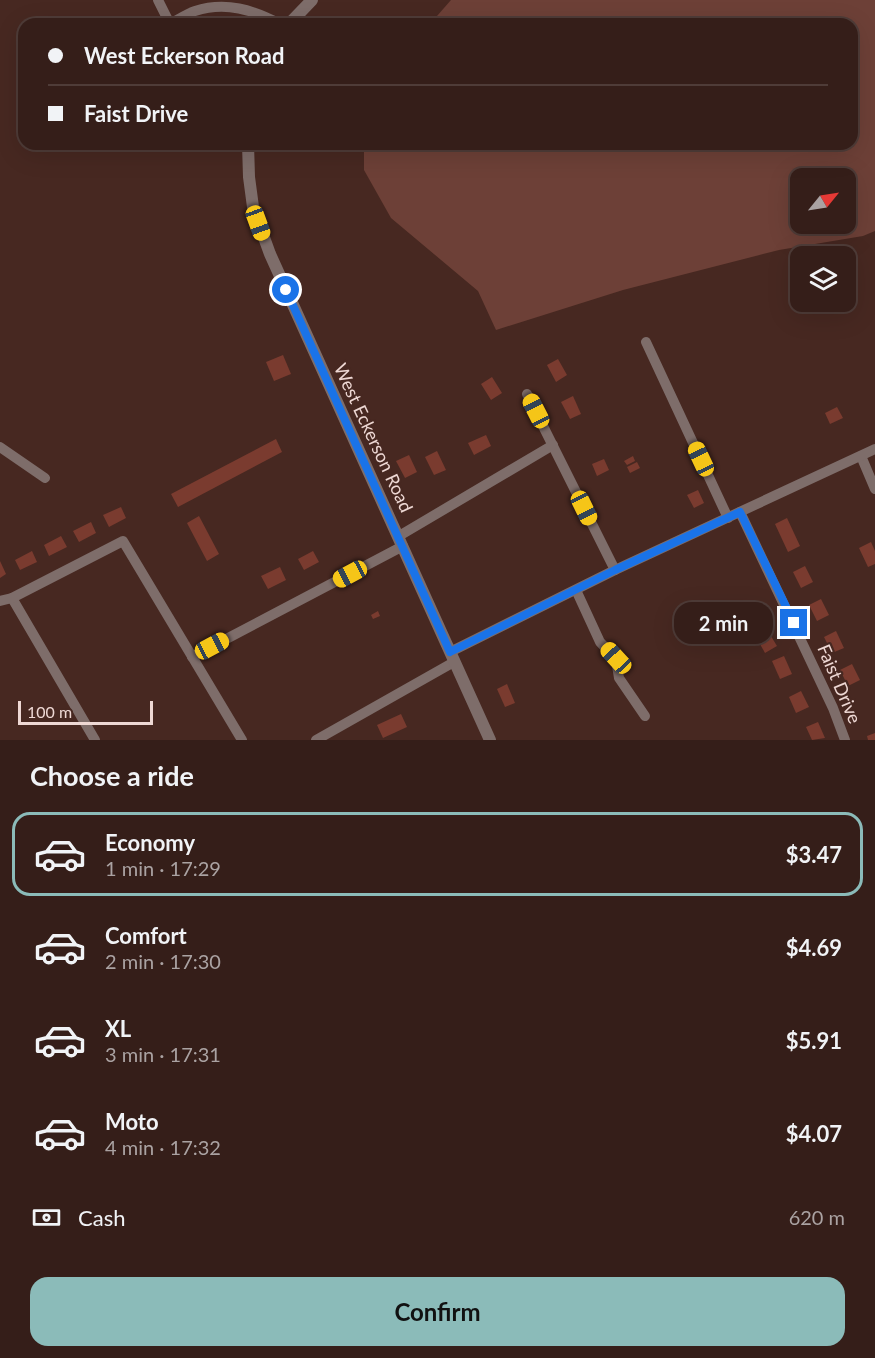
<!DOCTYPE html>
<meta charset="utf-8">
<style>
:root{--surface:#351e19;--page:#3d2722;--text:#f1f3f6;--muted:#aaa2a2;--line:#4f3c38;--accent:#8bbbb9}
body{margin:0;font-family:Lato,sans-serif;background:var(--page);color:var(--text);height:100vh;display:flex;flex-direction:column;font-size:22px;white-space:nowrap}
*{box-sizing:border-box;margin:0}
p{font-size:20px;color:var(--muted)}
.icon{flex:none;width:33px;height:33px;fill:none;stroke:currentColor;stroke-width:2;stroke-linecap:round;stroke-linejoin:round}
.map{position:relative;height:740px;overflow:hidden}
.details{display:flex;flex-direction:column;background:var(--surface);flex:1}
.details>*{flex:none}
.guide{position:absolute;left:18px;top:18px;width:840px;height:132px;border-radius:18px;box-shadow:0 6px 24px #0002,0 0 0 2px var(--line);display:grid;align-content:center;height:132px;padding:0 30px;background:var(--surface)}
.needle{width:39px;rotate:60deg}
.buttons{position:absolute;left:790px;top:168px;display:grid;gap:12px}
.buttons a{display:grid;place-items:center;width:66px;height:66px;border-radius:12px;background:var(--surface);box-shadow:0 6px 24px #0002,0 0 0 2px var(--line);font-size:30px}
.scale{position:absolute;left:18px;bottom:15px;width:135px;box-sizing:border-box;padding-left:6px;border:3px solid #eed8d4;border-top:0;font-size:16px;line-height:21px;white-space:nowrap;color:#eed8d4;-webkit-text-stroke:4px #472821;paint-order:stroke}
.end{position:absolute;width:27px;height:27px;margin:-14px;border:8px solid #1a73e8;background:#fff;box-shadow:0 0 0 3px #fff}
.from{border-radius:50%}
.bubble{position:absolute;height:42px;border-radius:18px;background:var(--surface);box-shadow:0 6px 24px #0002,0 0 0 2px var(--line);font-size:20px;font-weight:700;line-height:42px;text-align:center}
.car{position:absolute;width:18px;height:36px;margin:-18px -9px;border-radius:8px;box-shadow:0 0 4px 2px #0007;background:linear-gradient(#f5c518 24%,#345 0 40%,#f5c518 0 76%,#345 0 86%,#f5c518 0)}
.guide b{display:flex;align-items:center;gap:21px;height:57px;font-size:22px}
.guide b+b{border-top:2px solid var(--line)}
.guide i{width:15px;height:15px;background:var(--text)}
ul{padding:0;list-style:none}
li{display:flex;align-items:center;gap:18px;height:84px;margin:0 12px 9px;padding:0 18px;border:3px solid transparent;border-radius:18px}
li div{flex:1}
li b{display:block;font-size:22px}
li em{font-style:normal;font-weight:700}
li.on{border-color:var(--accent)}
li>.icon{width:54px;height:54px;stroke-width:1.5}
h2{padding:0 30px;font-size:27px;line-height:72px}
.pay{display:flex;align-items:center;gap:15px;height:66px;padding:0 30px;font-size:22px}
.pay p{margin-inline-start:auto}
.primary-button{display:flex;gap:12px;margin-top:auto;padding:12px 30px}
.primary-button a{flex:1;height:69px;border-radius:18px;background:var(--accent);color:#111;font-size:24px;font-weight:700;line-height:69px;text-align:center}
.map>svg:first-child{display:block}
.green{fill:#6d4037;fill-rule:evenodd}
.building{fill:#7a3b2f}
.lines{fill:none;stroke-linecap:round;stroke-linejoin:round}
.minor{stroke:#7e6d6a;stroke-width:10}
.tertiary{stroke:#7e6d6a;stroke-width:12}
.route{stroke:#1a73e8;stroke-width:8}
.labels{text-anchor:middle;stroke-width:4.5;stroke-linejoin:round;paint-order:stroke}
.street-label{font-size:18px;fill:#eed8d4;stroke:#472821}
</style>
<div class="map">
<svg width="875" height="740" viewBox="0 0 875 740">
<rect width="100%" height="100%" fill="#472821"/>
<!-- green -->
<path class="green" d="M 451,0 L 875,0 L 875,231 L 863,236 L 779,250 L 623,290 L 496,330 L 478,291 L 391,218 L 364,170 L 364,144 L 852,144 L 852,24 L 430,24 ZM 801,178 L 846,178 L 846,224 L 801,224 Z"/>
<!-- building -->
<g class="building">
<path d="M 283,355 L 291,374 L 274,381 L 266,362 Z"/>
<path d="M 558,359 L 567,375 L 556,382 L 547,365 Z"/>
<path d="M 492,377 L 502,393 L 491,400 L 481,384 Z"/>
<path d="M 573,396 L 581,414 L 570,419 L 561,402 Z"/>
<path d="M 837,407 L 843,418 L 830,424 L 825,413 Z"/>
<path d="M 486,435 L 491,446 L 474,455 L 468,443 Z"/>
<path d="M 276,439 L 282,452 L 178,507 L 171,494 Z"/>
<path d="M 437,451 L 446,470 L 434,475 L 425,457 Z"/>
<path d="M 409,455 L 417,472 L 405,478 L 396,461 Z"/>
<path d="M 633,456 L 635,461 L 627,465 L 624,461 Z"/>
<path d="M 604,459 L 609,470 L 597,476 L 592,464 Z"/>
<path d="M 637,462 L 640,468 L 630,473 L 627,467 Z"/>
<path d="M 698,490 L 704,503 L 694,508 L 687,495 Z"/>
<path d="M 121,507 L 126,518 L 109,527 L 103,515 Z"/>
<path d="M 199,516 L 219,554 L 207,561 L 187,523 Z"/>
<path d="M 787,518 L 800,546 L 788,552 L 775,524 Z"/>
<path d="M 91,522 L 96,533 L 79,542 L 73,531 Z"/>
<path d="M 61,536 L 67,547 L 49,556 L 44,545 Z"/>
<path d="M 871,542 L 875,551 L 875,564 L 868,567 L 859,548 Z"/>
<path d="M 32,551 L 37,562 L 20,570 L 15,560 Z"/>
<path d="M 313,551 L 319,562 L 304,570 L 298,559 Z"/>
<path d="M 0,561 L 6,574 L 0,578 Z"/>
<path d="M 805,566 L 813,582 L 801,588 L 793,572 Z"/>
<path d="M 280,567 L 286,580 L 268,589 L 261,576 Z"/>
<path d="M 821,599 L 829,615 L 817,621 L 809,605 Z"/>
<path d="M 378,611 L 380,616 L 373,619 L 371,615 Z"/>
<path d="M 766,628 L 777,646 L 765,653 L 755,635 Z"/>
<path d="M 836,631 L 844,648 L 832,653 L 824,637 Z"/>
<path d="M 784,656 L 792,674 L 780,679 L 772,661 Z"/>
<path d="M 852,664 L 860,680 L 848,686 L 840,670 Z"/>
<path d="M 507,684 L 515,703 L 505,707 L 497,689 Z"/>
<path d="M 801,691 L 809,707 L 796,713 L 789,697 Z"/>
<path d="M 401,714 L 407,727 L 383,738 L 377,725 Z"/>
<path d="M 818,722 L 825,738 L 812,740 L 806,727 Z"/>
<path d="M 875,733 L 875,740 L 868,740 L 867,736 Z"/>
</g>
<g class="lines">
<!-- minor -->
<g class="minor">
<path d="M 158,0 L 170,24"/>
<path d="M 170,24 C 178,20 186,14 195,11 C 226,1 253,10 280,24"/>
<path d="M 646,342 L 728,518"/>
<path d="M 527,394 L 615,570"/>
<path d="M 0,447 L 45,478"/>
<path d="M 861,456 L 875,489"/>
<path d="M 740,512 L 833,708 L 845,740"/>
<path d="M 399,536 L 553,445"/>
<path d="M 576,590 L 600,642 L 616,659 L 619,678 L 645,716"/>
<path d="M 12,598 L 95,740"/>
<path d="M 0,601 L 12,598 L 123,541 L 242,740"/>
<path d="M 450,652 L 615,570 L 875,449"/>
<path d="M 192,657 L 403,546"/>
<path d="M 316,740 L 454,662"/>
</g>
<!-- tertiary -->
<g class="tertiary">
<path d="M 289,24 L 312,0"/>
<path d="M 248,144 L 249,177 L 253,207 L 270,254 L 490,740"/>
</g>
</g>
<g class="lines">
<!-- route -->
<path class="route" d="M 286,290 L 450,652 L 615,570 L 740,512 L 794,623"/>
</g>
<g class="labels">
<!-- street labels -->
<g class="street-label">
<text transform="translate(373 438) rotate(65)" y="6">West Eckerson Road</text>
<text transform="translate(839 684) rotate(67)" y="6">Faist Drive</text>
</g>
</g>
</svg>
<div class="buttons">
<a><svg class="needle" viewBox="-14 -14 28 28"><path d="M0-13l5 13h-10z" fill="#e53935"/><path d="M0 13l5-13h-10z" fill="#aaa2a2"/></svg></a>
<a><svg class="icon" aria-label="layers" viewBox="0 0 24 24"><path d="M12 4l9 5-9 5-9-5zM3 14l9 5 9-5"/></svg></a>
</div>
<div class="scale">100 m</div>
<i class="end from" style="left:286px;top:290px"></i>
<i class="end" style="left:794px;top:623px"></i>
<div class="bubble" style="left:674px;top:602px;width:99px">2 min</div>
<i class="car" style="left:258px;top:223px;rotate:160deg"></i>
<i class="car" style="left:536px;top:411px;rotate:333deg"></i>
<i class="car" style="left:701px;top:459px;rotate:335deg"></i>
<i class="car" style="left:584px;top:508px;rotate:154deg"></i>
<i class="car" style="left:350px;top:574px;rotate:242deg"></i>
<i class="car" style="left:212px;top:646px;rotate:62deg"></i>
<i class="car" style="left:616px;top:658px;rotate:317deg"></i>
<div class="guide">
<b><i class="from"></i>West Eckerson Road</b>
<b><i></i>Faist Drive</b>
</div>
</div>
<section class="details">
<h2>Choose a ride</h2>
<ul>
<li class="on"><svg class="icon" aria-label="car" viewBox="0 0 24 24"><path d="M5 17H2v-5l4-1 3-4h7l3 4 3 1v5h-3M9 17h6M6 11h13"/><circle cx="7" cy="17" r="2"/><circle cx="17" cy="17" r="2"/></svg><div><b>Economy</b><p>1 min · 17:29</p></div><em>$3.47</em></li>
<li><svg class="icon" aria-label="car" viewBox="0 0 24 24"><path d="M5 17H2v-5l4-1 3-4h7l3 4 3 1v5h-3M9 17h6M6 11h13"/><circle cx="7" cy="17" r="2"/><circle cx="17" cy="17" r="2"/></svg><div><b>Comfort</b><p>2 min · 17:30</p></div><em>$4.69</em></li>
<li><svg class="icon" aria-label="car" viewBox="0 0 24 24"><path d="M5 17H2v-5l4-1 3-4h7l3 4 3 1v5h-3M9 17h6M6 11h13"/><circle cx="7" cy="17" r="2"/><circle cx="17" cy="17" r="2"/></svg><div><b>XL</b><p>3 min · 17:31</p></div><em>$5.91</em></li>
<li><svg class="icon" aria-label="car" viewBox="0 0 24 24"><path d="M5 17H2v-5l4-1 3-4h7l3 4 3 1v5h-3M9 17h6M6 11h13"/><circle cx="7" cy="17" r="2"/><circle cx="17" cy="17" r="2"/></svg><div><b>Moto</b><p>4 min · 17:32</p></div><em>$4.07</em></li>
</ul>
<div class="pay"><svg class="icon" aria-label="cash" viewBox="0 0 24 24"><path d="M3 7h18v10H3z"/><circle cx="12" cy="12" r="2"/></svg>Cash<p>620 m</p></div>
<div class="primary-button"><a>Confirm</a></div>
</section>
